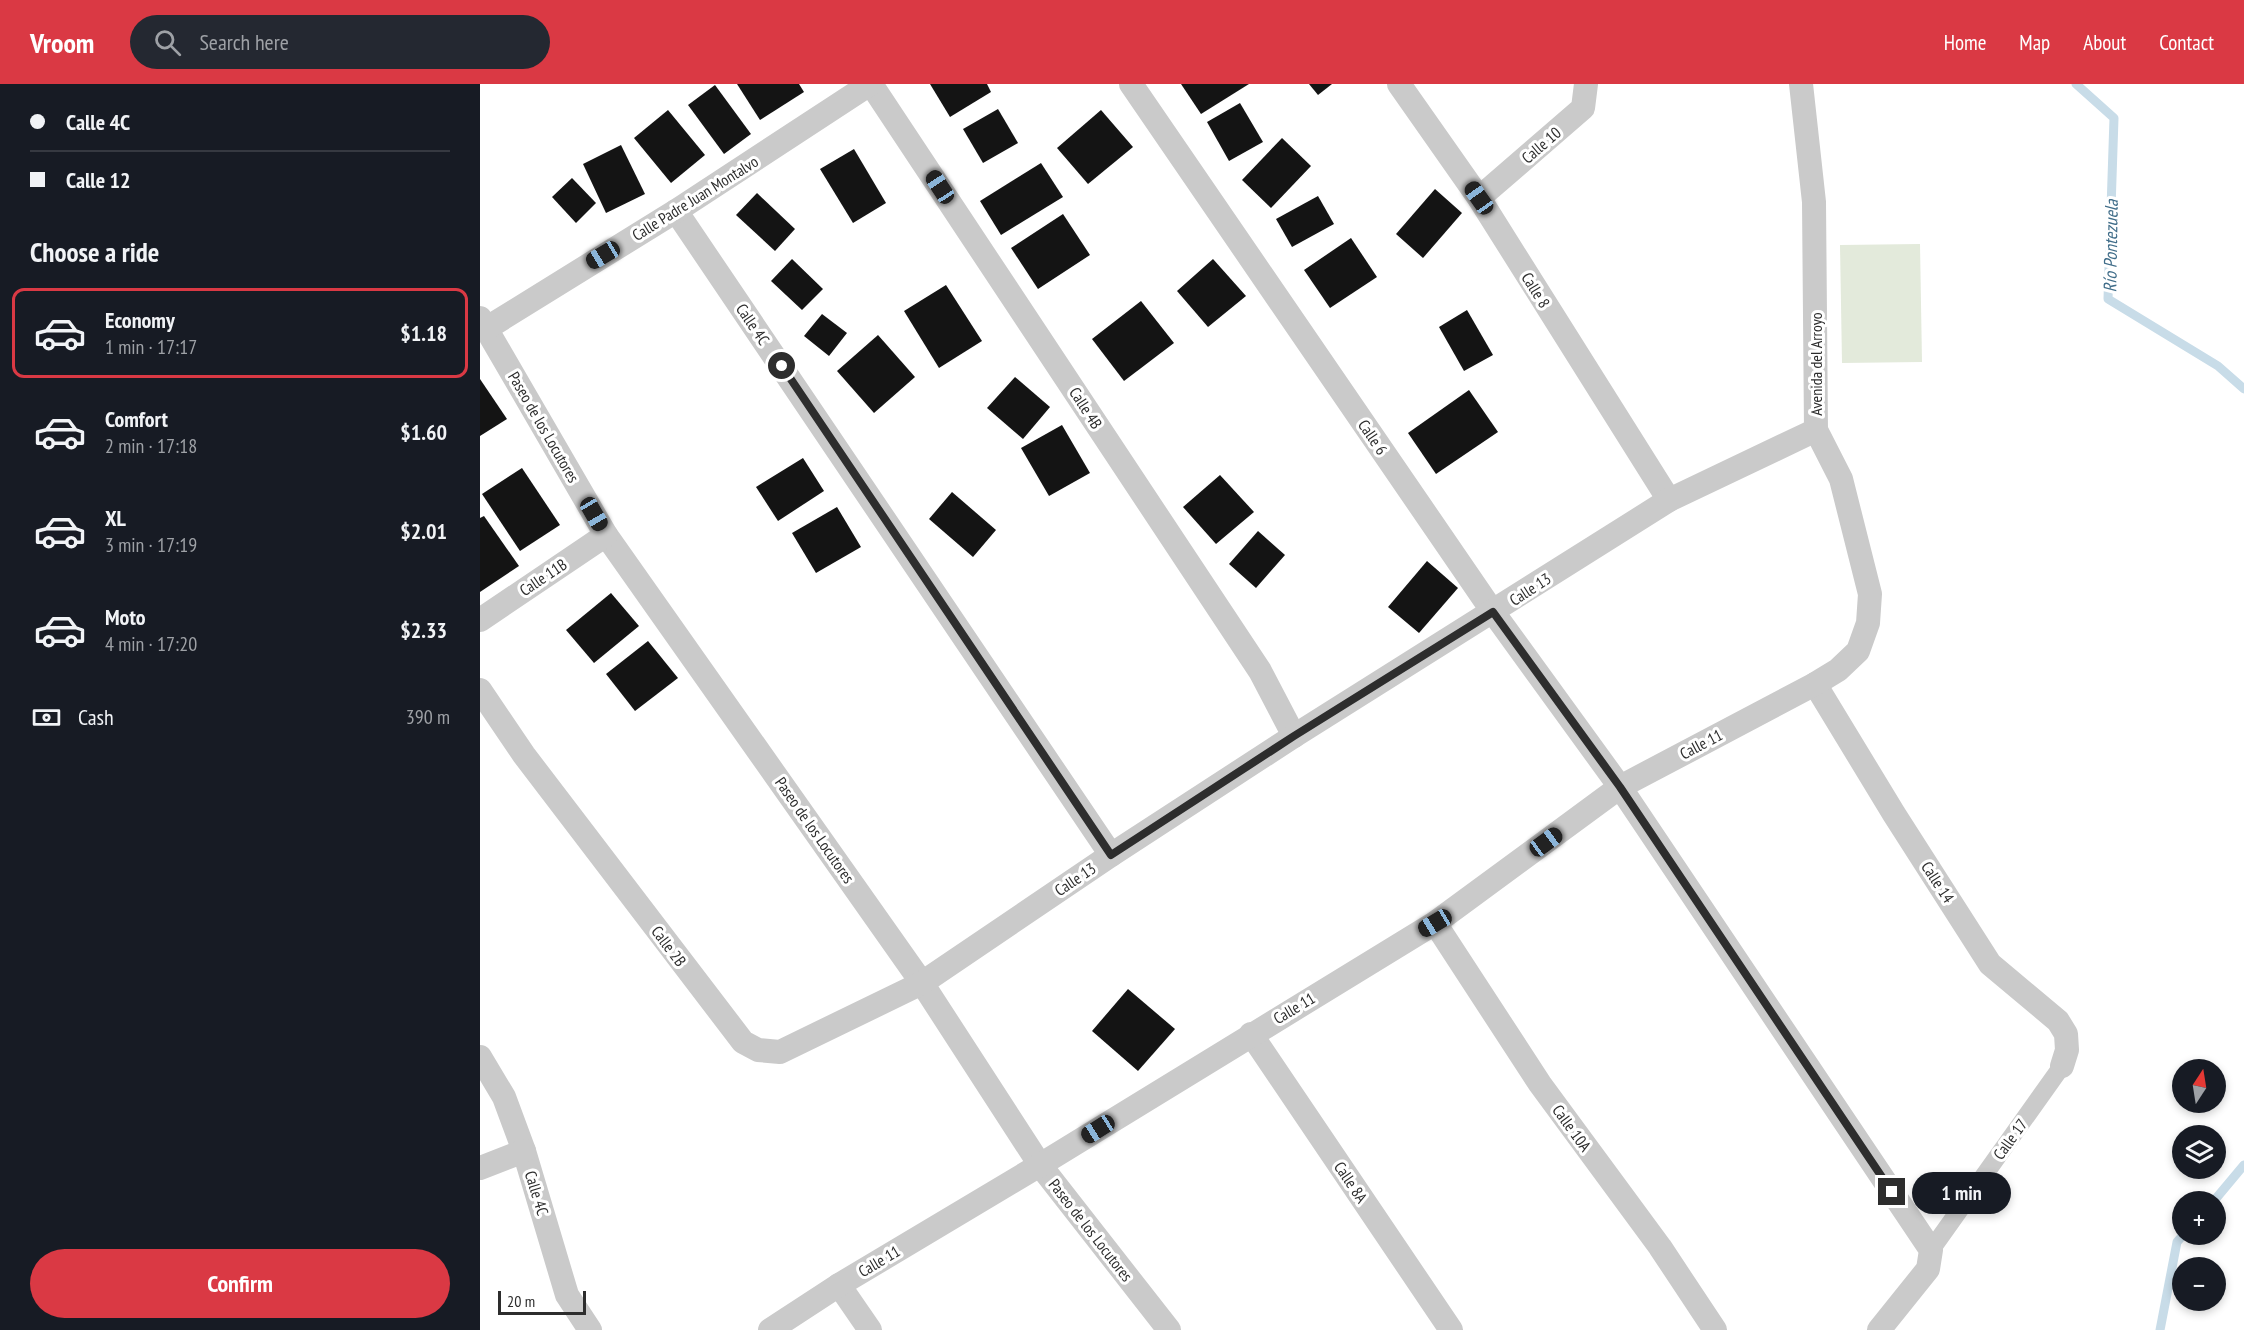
<!DOCTYPE html>
<meta charset="utf-8">
<style>
:root{--surface:#171b24;--page:#242831;--text:#f1f3f6;--muted:#9ea1a6;--line:#363941;--accent:#da3944}
body{margin:0;font-family:"PT Sans Narrow",sans-serif;background:var(--page);color:var(--text);height:100vh;display:flex;flex-direction:column;font-size:22px;white-space:nowrap}
*{box-sizing:border-box;margin:0}
p{font-size:20px;color:var(--muted)}
.icon{flex:none;width:33px;height:33px;fill:none;stroke:currentColor;stroke-width:2;stroke-linecap:round;stroke-linejoin:round}
.map{position:relative;flex:1;overflow:hidden}
.details{display:flex;flex-direction:column;background:var(--surface);width:480px}
.details>*{flex:none}
.banner{display:grid;align-content:center;height:132px;padding:0 30px;background:var(--surface)}
.needle{width:39px;rotate:12deg}
.controls{position:absolute;left:1692px;top:975px;display:grid;gap:12px}
.controls a{display:grid;place-items:center;width:54px;height:54px;border-radius:50%;background:var(--surface);box-shadow:0 3px 9px #0003;font-size:30px}
.scale{position:absolute;left:18px;bottom:15px;width:88px;box-sizing:border-box;padding-left:6px;border:3px solid #2d2d2d;border-top:0;font-size:16px;line-height:21px;white-space:nowrap;color:#2d2d2d;-webkit-text-stroke:4px #fff;paint-order:stroke}
.end{position:absolute;width:27px;height:27px;margin:-14px;border:8px solid #2d2d2d;background:#fff;box-shadow:0 0 0 3px #fff}
.from{border-radius:50%}
.bubble{position:absolute;height:42px;border-radius:21px;background:var(--surface);box-shadow:0 3px 9px #0003;font-size:20px;font-weight:700;line-height:42px;text-align:center}
.car{position:absolute;width:18px;height:36px;margin:-18px -9px;border-radius:8px;box-shadow:0 0 4px 2px #0007;background:linear-gradient(#222 24%,#8ab4d8 0 40%,#222 0 76%,#8ab4d8 0 86%,#222 0)}
.banner b{display:flex;align-items:center;gap:21px;height:57px;font-size:22px}
.banner b+b{border-top:2px solid var(--line)}
.banner i{width:15px;height:15px;background:var(--text)}
ul{padding:0;list-style:none}
li{display:flex;align-items:center;gap:18px;height:90px;margin:0 12px 9px;padding:0 18px;border:3px solid transparent;border-radius:12px}
li div{flex:1}
li b{display:block;font-size:22px}
li em{font-style:normal;font-weight:700}
li.selected{border-color:var(--accent)}
li>.icon{width:54px;height:54px;stroke-width:1.5}
h2{padding:0 30px;font-size:27px;line-height:72px}
.pay{display:flex;align-items:center;gap:15px;height:66px;padding:0 30px;font-size:22px}
.pay p{margin-inline-start:auto}
.button{display:flex;gap:12px;margin-top:auto;padding:12px 30px}
.button a{flex:1;height:69px;border-radius:36px;background:var(--accent);color:#fff;font-size:24px;font-weight:700;line-height:69px;text-align:center}
header{display:flex;align-items:center;gap:36px;box-sizing:border-box;height:84px;padding:0 30px;background:var(--accent);color:#fff}
header strong{font-size:28px}
nav{display:flex;gap:33px;margin-inline-start:auto;font-size:21px}
.search{width:420px;height:54px;background:var(--page);display:flex;align-items:center;gap:15px;box-sizing:border-box;padding:0 21px;border-radius:33px;color:var(--muted);font-size:22px}
main{display:flex;flex:1;min-height:0}
.map>svg:first-child{display:block}
.green{fill:#e3eadb}
.lines{fill:none;stroke-linecap:round;stroke-linejoin:round}
.stream{stroke:#c8dce8;stroke-width:9}
.building{fill:#141414}
.pedestrian{stroke:#cacaca;stroke-width:18}
.minor{stroke:#cacaca;stroke-width:24}
.route{stroke:#2d2d2d;stroke-width:8}
.labels{text-anchor:middle;stroke-width:6;stroke-linejoin:round;paint-order:stroke}
.street-label{font-size:16px;fill:#2d2d2d;stroke:#fff}
.water-label{font-size:18px;font-style:italic;fill:#406d89;stroke:#fff}
</style>
<header>
<strong>Vroom</strong>
<div class="search"><svg class="icon" aria-label="search" viewBox="0 0 24 24"><circle cx="10" cy="10" r="6"/><path d="M15 15l6 6"/></svg>Search here</div>
<nav><a>Home</a><a>Map</a><a>About</a><a>Contact</a></nav>
</header>
<main>
<section class="details">
<div class="banner">
<b><i class="from"></i>Calle 4C</b>
<b><i></i>Calle 12</b>
</div>
<h2>Choose a ride</h2>
<ul>
<li class="selected"><svg class="icon" aria-label="car" viewBox="0 0 24 24"><path d="M5 17H2v-5l4-1 3-4h7l3 4 3 1v5h-3M9 17h6M6 11h13"/><circle cx="7" cy="17" r="2"/><circle cx="17" cy="17" r="2"/></svg><div><b>Economy</b><p>1 min · 17:17</p></div><em>$1.18</em></li>
<li><svg class="icon" aria-label="car" viewBox="0 0 24 24"><path d="M5 17H2v-5l4-1 3-4h7l3 4 3 1v5h-3M9 17h6M6 11h13"/><circle cx="7" cy="17" r="2"/><circle cx="17" cy="17" r="2"/></svg><div><b>Comfort</b><p>2 min · 17:18</p></div><em>$1.60</em></li>
<li><svg class="icon" aria-label="car" viewBox="0 0 24 24"><path d="M5 17H2v-5l4-1 3-4h7l3 4 3 1v5h-3M9 17h6M6 11h13"/><circle cx="7" cy="17" r="2"/><circle cx="17" cy="17" r="2"/></svg><div><b>XL</b><p>3 min · 17:19</p></div><em>$2.01</em></li>
<li><svg class="icon" aria-label="car" viewBox="0 0 24 24"><path d="M5 17H2v-5l4-1 3-4h7l3 4 3 1v5h-3M9 17h6M6 11h13"/><circle cx="7" cy="17" r="2"/><circle cx="17" cy="17" r="2"/></svg><div><b>Moto</b><p>4 min · 17:20</p></div><em>$2.33</em></li>
</ul>
<div class="pay"><svg class="icon" aria-label="cash" viewBox="0 0 24 24"><path d="M3 7h18v10H3z"/><circle cx="12" cy="12" r="2"/></svg>Cash<p>390 m</p></div>
<div class="button"><a>Confirm</a></div>
</section>
<div class="map">
<svg width="1764" height="1246" viewBox="0 0 1764 1246">
<rect width="100%" height="100%" fill="#fff"/>
<!-- green -->
<path class="green" d="M 1440,160 L 1442,278 L 1362,279 L 1360,161 Z"/>
<g class="lines">
<!-- stream -->
<g class="stream">
<path d="M 1596,0 L 1634,34 L 1628,215 L 1738,282 L 1764,305"/>
<path d="M 1733,1118 L 1764,1081"/>
<path d="M 1680,1246 L 1697,1158 L 1704,1150"/>
</g>
</g>
<!-- building -->
<g class="building">
<path d="M 257,0 L 319,0 L 324,8 L 280,36 Z"/>
<path d="M 450,0 L 507,0 L 511,8 L 470,33 Z"/>
<path d="M 701,0 L 769,0 L 721,30 Z"/>
<path d="M 829,0 L 852,0 L 838,11 Z"/>
<path d="M 235,1 L 271,50 L 244,70 L 208,21 Z"/>
<path d="M 760,19 L 783,58 L 749,77 L 727,38 Z"/>
<path d="M 518,25 L 538,59 L 503,79 L 483,45 Z"/>
<path d="M 188,26 L 225,71 L 191,99 L 154,54 Z"/>
<path d="M 621,26 L 653,63 L 608,100 L 577,64 Z"/>
<path d="M 802,54 L 831,82 L 791,124 L 762,96 Z"/>
<path d="M 141,61 L 165,110 L 126,129 L 103,80 Z"/>
<path d="M 374,65 L 406,119 L 373,139 L 340,85 Z"/>
<path d="M 561,79 L 583,113 L 521,151 L 500,117 Z"/>
<path d="M 92,94 L 116,119 L 96,139 L 72,113 Z"/>
<path d="M 955,105 L 982,129 L 943,174 L 916,150 Z"/>
<path d="M 277,109 L 315,145 L 295,167 L 256,131 Z"/>
<path d="M 838,112 L 854,140 L 812,163 L 796,135 Z"/>
<path d="M 583,130 L 610,171 L 558,205 L 531,164 Z"/>
<path d="M 871,154 L 897,193 L 850,224 L 824,186 Z"/>
<path d="M 312,175 L 343,205 L 322,226 L 291,197 Z"/>
<path d="M 733,175 L 766,212 L 728,243 L 697,207 Z"/>
<path d="M 466,201 L 502,257 L 459,284 L 424,227 Z"/>
<path d="M 661,217 L 694,259 L 644,297 L 612,255 Z"/>
<path d="M 987,226 L 1013,271 L 984,287 L 959,243 Z"/>
<path d="M 342,230 L 367,249 L 349,272 L 324,252 Z"/>
<path d="M 398,251 L 435,293 L 394,329 L 357,287 Z"/>
<path d="M 535,293 L 570,323 L 543,355 L 507,324 Z"/>
<path d="M 0,295 L 27,335 L 0,352 Z"/>
<path d="M 989,306 L 1018,348 L 956,390 L 928,349 Z"/>
<path d="M 582,341 L 610,389 L 569,412 L 541,364 Z"/>
<path d="M 323,374 L 344,407 L 298,437 L 276,403 Z"/>
<path d="M 42,384 L 80,441 L 40,467 L 2,410 Z"/>
<path d="M 740,391 L 774,428 L 736,460 L 703,423 Z"/>
<path d="M 472,408 L 516,446 L 493,473 L 449,435 Z"/>
<path d="M 357,423 L 381,463 L 336,489 L 312,449 Z"/>
<path d="M 4,432 L 39,482 L 0,508 L 0,434 Z"/>
<path d="M 778,447 L 805,471 L 776,504 L 749,480 Z"/>
<path d="M 947,477 L 978,504 L 939,549 L 908,523 Z"/>
<path d="M 131,509 L 159,542 L 114,579 L 86,546 Z"/>
<path d="M 168,557 L 198,594 L 155,627 L 126,590 Z"/>
<path d="M 648,905 L 695,945 L 658,987 L 612,947 Z"/>
</g>
<g class="lines">
<!-- pedestrian -->
<path class="pedestrian" d="M 1451,1166 L 1582,982"/>
<!-- minor -->
<g class="minor">
<path d="M 391,0 L 780,587 L 814,652"/>
<path d="M 651,0 L 1013,528 L 1140,703 L 1451,1166 L 1448,1185 L 1399,1246"/>
<path d="M 919,0 L 999,114 L 1189,416"/>
<path d="M 999,114 L 1103,24 L 1106,0"/>
<path d="M 196,127 L 631,771"/>
<path d="M 0,234 L 126,451 L 442,899 L 560,1081 L 689,1246"/>
<path d="M 7,244 L 196,127 L 390,0"/>
<path d="M 0,536 L 126,451"/>
<path d="M 1335,600 L 1414,730 L 1510,880 L 1578,937 L 1586,950 L 1587,966 L 1582,982"/>
<path d="M 0,606 L 44,671 L 263,958 L 278,966 L 300,968 L 442,899 L 631,771 L 814,652 L 1189,416 L 1336,346"/>
<path d="M 955,839 L 1060,1000 L 1180,1163 L 1235,1246"/>
<path d="M 771,950 L 971,1246"/>
<path d="M 0,973 L 24,1013 L 44,1067 L 87,1211 L 110,1246"/>
<path d="M 0,1084 L 44,1067"/>
<path d="M 359,1201 L 390,1246"/>
<path d="M 290,1246 L 359,1201 L 560,1081 L 955,839 L 1140,703 L 1335,600 L 1358,586 L 1378,567 L 1388,539 L 1390,510 L 1361,395 L 1336,346 L 1334,118 L 1321,0"/>
</g>
</g>
<g class="lines">
<!-- route -->
<path class="route" d="M 302,282 L 631,771 L 814,652 L 1013,528 L 1140,703 L 1412,1108"/>
</g>
<g class="labels">
<!-- street labels -->
<g class="street-label">
<text transform="translate(1061 61) rotate(-41)" y="6">Calle 10</text>
<text transform="translate(215 114) rotate(-32)" y="6">Calle Padre Juan Montalvo</text>
<text transform="translate(1056 206) rotate(58)" y="6">Calle 8</text>
<text transform="translate(273 240) rotate(56)" y="6">Calle 4C</text>
<text transform="translate(1336 280) rotate(-90)" y="6">Avenida del Arroyo</text>
<text transform="translate(606 324) rotate(57)" y="6">Calle 4B</text>
<text transform="translate(64 343) rotate(60)" y="6">Paseo de los Locutores</text>
<text transform="translate(893 353) rotate(56)" y="6">Calle 6</text>
<text transform="translate(63 493) rotate(-34)" y="6">Calle 11B</text>
<text transform="translate(1050 505) rotate(-33)" y="6">Calle 13</text>
<text transform="translate(1221 660) rotate(-28)" y="6">Calle 11</text>
<text transform="translate(335 746) rotate(55)" y="6">Paseo de los Locutores</text>
<text transform="translate(595 795) rotate(-34)" y="6">Calle 13</text>
<text transform="translate(1458 798) rotate(57)" y="6">Calle 14</text>
<text transform="translate(189 862) rotate(53)" y="6">Calle 2B</text>
<text transform="translate(814 924) rotate(-31)" y="6">Calle 11</text>
<text transform="translate(1092 1044) rotate(54)" y="6">Calle 10A</text>
<text transform="translate(1530 1055) rotate(-54)" y="6">Calle 17</text>
<text transform="translate(871 1098) rotate(56)" y="6">Calle 8A</text>
<text transform="translate(57 1109) rotate(73)" y="6">Calle 4C</text>
<text transform="translate(611 1146) rotate(52)" y="6">Paseo de los Locutores</text>
<text transform="translate(399 1177) rotate(-31)" y="6">Calle 11</text>
</g>
<!-- water labels -->
<g class="water-label">
<text transform="translate(1631 162) rotate(-89)" y="6">Río Pontezuela</text>
</g>
</g>
</svg>
<div class="controls">
<a><svg class="needle" viewBox="-14 -14 28 28"><path d="M0-13l5 13h-10z" fill="#e53935"/><path d="M0 13l5-13h-10z" fill="#9ea1a6"/></svg></a>
<a><svg class="icon" aria-label="layers" viewBox="0 0 24 24"><path d="M12 4l9 5-9 5-9-5zM3 14l9 5 9-5"/></svg></a>
<a>+</a>
<a>−</a>
</div>
<div class="scale">20 m</div>
<i class="end from" style="left:302px;top:282px"></i>
<i class="end" style="left:1412px;top:1108px"></i>
<div class="bubble" style="left:1432px;top:1088px;width:99px">1 min</div>
<i class="car" style="left:460px;top:103px;rotate:327deg"></i>
<i class="car" style="left:999px;top:114px;rotate:325deg"></i>
<i class="car" style="left:123px;top:171px;rotate:239deg"></i>
<i class="car" style="left:114px;top:430px;rotate:150deg"></i>
<i class="car" style="left:1066px;top:758px;rotate:54deg"></i>
<i class="car" style="left:955px;top:839px;rotate:239deg"></i>
<i class="car" style="left:618px;top:1045px;rotate:238deg"></i>
</div>
</main>
